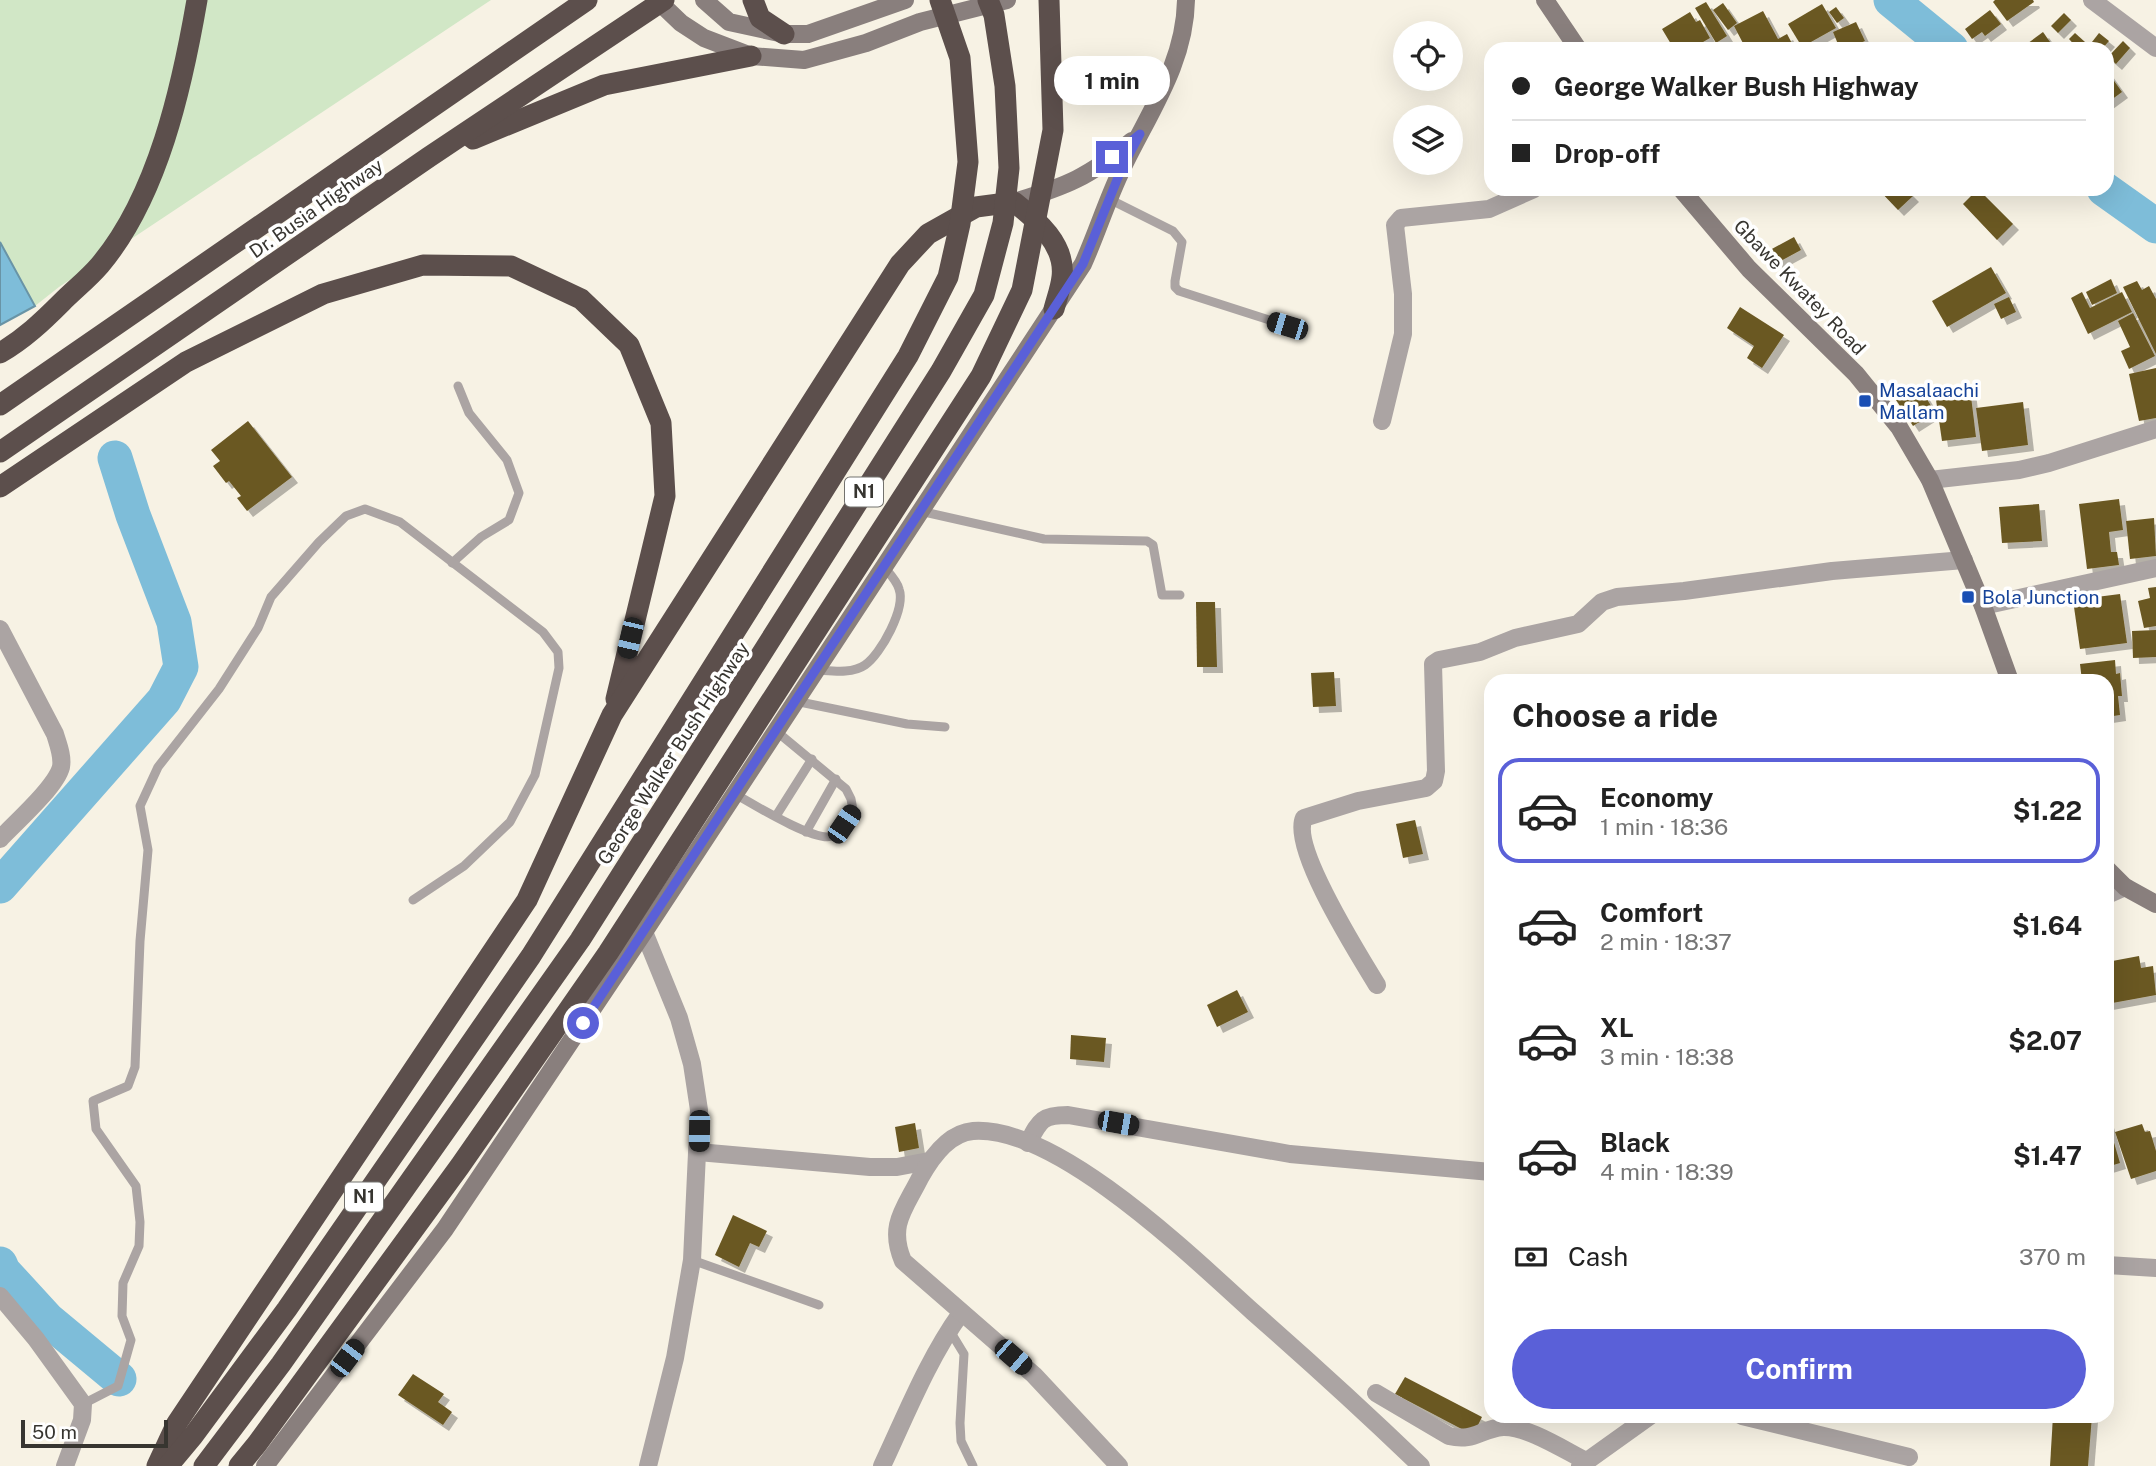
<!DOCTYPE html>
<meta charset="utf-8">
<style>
:root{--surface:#fff;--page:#f2f2f2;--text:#222;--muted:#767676;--line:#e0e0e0;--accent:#5a60d8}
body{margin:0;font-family:"Public Sans",sans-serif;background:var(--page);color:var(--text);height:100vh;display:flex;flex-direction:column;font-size:26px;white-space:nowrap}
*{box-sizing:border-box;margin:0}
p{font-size:23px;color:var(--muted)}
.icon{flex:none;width:38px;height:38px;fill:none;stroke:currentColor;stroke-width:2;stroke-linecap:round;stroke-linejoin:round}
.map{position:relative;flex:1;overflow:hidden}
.sheet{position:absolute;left:1484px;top:674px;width:630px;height:749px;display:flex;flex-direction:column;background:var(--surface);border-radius:21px;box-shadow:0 7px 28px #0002}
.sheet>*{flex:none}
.hud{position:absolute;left:1484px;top:42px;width:630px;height:154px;border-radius:21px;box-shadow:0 7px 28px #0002;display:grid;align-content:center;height:154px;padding:0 28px;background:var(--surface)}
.fabs{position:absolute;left:1393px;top:21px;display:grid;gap:14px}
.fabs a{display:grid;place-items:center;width:70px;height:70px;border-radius:50%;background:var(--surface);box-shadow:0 7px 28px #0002;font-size:35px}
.scale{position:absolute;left:21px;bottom:18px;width:147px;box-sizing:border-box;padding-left:7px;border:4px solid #373530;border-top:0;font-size:19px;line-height:24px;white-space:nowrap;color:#373530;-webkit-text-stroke:5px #fff;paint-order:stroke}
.end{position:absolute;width:32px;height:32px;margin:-16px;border:9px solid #5a60d8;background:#fff;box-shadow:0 0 0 4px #fff}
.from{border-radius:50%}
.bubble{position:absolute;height:49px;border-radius:24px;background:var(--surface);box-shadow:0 7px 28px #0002;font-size:23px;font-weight:700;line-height:49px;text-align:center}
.car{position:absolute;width:21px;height:42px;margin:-21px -10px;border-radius:9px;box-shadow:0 0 5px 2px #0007;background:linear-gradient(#222 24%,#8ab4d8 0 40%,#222 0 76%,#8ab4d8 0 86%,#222 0)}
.hud b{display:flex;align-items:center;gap:24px;height:66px;font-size:26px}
.hud b+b{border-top:2px solid var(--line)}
.hud i{width:18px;height:18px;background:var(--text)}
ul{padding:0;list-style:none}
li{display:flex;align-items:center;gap:21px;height:105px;margin:0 14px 10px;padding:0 14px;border:4px solid transparent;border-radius:21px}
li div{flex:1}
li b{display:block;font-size:26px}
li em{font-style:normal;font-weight:700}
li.selected{border-color:var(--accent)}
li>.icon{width:63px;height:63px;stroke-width:1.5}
h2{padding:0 28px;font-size:32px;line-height:84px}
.pay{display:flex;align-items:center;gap:18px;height:77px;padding:0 28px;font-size:26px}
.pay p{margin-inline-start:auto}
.primary-button{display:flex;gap:14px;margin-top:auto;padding:14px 28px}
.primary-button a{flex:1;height:80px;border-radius:42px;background:var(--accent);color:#fff;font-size:28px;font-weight:700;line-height:80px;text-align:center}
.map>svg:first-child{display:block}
.green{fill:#d1e7c6}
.water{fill:#7ebdd9;stroke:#6994a6;stroke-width:2}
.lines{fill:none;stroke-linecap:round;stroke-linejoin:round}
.river{stroke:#7ebdd9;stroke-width:35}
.building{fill:#6b5822;filter:url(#shadow)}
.lane{stroke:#aba4a3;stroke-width:9}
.street{stroke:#aba4a3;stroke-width:18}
.secondary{stroke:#897f7d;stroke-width:18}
.highway{stroke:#5c4f4c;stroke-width:21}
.route{stroke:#5a60d8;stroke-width:9}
.transit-dot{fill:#1a4fb4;stroke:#fff;stroke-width:2.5}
.labels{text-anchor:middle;stroke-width:7;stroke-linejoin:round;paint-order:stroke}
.shield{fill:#fff;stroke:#73726e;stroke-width:2}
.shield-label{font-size:18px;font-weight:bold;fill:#373530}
.street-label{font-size:19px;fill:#373530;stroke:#fff}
.transit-label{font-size:19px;fill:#164399;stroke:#fff;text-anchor:start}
</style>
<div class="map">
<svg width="2156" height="1466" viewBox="0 0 2156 1466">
<defs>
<filter id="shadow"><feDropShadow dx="6" dy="6" stdDeviation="0" flood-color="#0004"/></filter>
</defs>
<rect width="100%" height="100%" fill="#f7f2e4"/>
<!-- green -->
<path class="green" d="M 0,0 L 491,0 L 59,287 L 35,306 L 0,242 Z"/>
<!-- water -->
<path class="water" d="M 0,242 L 35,306 L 0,325 Z"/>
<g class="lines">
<!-- river -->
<g class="river">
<path d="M 1891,0 L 1951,49"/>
<path d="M 2104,189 L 2156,226"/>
<path d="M 0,886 L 164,700 L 181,667 L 174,622 L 133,515 L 115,458"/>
<path d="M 0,1264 L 3,1271 L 48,1320 L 119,1379"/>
</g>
</g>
<!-- building -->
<g class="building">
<path d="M 1995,0 L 2033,0 L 2034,2 L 2007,21 L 1993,2 Z"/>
<path d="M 1706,2 L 1727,36 L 1716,43 L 1695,8 Z"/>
<path d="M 1723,3 L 1737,23 L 1728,30 L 1713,10 Z"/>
<path d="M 1822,4 L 1836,28 L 1802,47 L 1788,24 Z"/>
<path d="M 1836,7 L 1844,18 L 1837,23 L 1829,12 Z"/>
<path d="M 1990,10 L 2001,24 L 1985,36 L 1982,32 L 1972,39 L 1965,29 Z"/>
<path d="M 1763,11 L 1778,39 L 1787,34 L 1795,49 L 1746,49 L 1734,26 Z"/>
<path d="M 1690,12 L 1696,22 L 1700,20 L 1710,38 L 1691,49 L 1674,49 L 1662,29 Z"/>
<path d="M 2064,13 L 2071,20 L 2058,33 L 2051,26 Z"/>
<path d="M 1856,22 L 1865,41 L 1845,49 L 1840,49 L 1833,32 Z"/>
<path d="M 2043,32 L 2055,49 L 2020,49 Z"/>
<path d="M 2075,33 L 2085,42 L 2078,49 L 2069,39 Z"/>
<path d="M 2099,33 L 2109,41 L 2102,49 L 2092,42 Z"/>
<path d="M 2123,41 L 2130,48 L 2116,64 L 2108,57 Z"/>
<path d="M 2107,71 L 2122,92 L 2107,103 Z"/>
<path d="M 1878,189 L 1906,189 L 1913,196 L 1898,210 Z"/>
<path d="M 1978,189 L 2013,224 L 1997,240 L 1963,204 Z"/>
<path d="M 1794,237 L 1801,250 L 1777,263 L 1770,250 Z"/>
<path d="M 1991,267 L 2006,293 L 1947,327 L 1932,301 Z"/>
<path d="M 2111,279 L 2117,293 L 2092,305 L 2086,292 Z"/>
<path d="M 2137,281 L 2142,290 L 2149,286 L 2156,299 L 2156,354 L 2123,287 Z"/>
<path d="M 2082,292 L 2090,308 L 2122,292 L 2132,312 L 2088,334 L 2071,298 Z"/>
<path d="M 2009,297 L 2016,312 L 2001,319 L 1994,304 Z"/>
<path d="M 1740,307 L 1784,335 L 1762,368 L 1747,358 L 1754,346 L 1727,328 Z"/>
<path d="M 2133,313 L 2155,356 L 2129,369 L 2121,351 L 2130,347 L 2118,321 Z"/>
<path d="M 2156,368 L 2156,418 L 2139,421 L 2129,374 Z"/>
<path d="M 1918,385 L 1935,412 L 1913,426 L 1896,400 Z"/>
<path d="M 1970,388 L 1976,437 L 1942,441 L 1935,393 Z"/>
<path d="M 2023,402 L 2028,445 L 1982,451 L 1976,408 Z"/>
<path d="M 248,421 L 292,477 L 247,511 L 237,498 L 241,496 L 229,481 L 226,483 L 213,466 L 220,461 L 211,450 Z"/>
<path d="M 2119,499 L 2123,530 L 2109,532 L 2111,552 L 2117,552 L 2119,565 L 2087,569 L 2079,504 Z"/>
<path d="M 2039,504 L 2042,541 L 2002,543 L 1999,507 Z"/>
<path d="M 2154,518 L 2156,556 L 2130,559 L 2126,521 Z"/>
<path d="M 2156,587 L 2156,626 L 2144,628 L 2138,601 L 2150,598 L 2148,588 Z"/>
<path d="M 2120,594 L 2127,643 L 2080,649 L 2073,600 Z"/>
<path d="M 1196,602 L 1215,602 L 1217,667 L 1197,667 Z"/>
<path d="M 2156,630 L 2156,657 L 2133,658 L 2132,631 Z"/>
<path d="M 2115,660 L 2116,674 L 2120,673 L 2122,696 L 2118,696 L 2120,715 L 2107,717 L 2107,681 L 2082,681 L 2080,664 Z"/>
<path d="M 1334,672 L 1336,706 L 1313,707 L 1311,673 Z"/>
<path d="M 1415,820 L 1423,854 L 1403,858 L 1396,824 Z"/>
<path d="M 2139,956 L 2141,968 L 2153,966 L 2156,995 L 2107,1004 L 2107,962 Z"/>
<path d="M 1237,990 L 1248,1012 L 1217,1027 L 1207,1005 Z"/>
<path d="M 1071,1035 L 1106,1038 L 1104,1062 L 1070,1059 Z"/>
<path d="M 2108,1122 L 2120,1163 L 2107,1167 L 2107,1123 Z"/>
<path d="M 915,1123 L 919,1148 L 899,1152 L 895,1127 Z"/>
<path d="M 2142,1124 L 2145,1132 L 2150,1131 L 2156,1151 L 2156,1171 L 2131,1179 L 2115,1132 Z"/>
<path d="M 733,1215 L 767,1231 L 759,1247 L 750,1243 L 739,1267 L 715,1255 Z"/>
<path d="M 413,1374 L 444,1394 L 438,1402 L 452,1412 L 443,1425 L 398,1395 Z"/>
<path d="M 1405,1377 L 1482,1417 L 1473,1435 L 1395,1394 Z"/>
<path d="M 2053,1416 L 2092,1416 L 2088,1466 L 2050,1466 Z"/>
</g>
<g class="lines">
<!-- lane -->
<g class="lane">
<path d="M 1109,199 L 1173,231 L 1182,242 L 1175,281 L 1175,287 L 1179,291 L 1288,326"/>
<path d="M 920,511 L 1044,539 L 1147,541 L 1153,545 L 1162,595 L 1180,595"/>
<path d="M 452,563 L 481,537 L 509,520 L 519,493 L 507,460 L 469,413 L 458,386"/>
<path d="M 818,670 C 833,671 852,674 865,665 C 881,654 906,608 899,589 C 897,581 889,573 884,567"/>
<path d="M 795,701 L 907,724 L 945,727"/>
<path d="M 735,794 C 751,803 816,843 832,836 C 841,832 847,819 853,810 L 851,799 L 846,789 L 776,731"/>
<path d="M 776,816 L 812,759"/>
<path d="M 806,832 L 836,779"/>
<path d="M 692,1260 L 819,1305"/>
<path d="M 950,1331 L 964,1354 L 960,1423 L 961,1441 L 973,1466"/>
<path d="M 83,1404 L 118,1386 L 131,1340 L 122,1316 L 123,1283 L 139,1246 L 140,1222 L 136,1186 L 96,1129 L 93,1101 L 128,1086 L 135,1067 L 140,941 L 148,850 L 140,806 L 158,767 L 219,689 L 258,628 L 271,597 L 319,542 L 346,516 L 365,509 L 400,522 L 543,632 L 558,652 L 559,668 L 535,775 L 510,822 L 464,866 L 413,900"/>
</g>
<!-- street -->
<g class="street">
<path d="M 2092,0 L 2156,48"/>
<path d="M 1382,421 L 1403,334 L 1403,294 L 1395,225 L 1401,218 L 1489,209 L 1534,189"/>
<path d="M 1930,480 L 2019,470 L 2049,463 L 2156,429"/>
<path d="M 1983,606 L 2156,568"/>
<path d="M 0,629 L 55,734 C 58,744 63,756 61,767 C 56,787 15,823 0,839"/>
<path d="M 2107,895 L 2125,887"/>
<path d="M 644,932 L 679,1018 L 692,1064 L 699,1110 L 692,1260 L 675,1358 L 648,1466"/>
<path d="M 1377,985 C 1359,955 1290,847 1304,818 L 1358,801 L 1426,788 L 1434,781 L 1436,771 L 1433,664 L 1439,660 L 1480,652 L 1515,638 L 1578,624 L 1602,602 L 1617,597 L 1684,591 L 1832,571 L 1964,560"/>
<path d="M 1028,1143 C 1040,1120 1042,1115 1068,1115 L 1290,1154 L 1491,1172"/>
<path d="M 698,1152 L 870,1167 L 897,1167 L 929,1161"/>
<path d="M 2107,1265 L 2156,1268"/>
<path d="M 0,1296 L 36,1339 L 83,1404 L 82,1420 L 65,1466"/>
<path d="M 1376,1393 L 1449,1436 C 1474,1442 1480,1429 1503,1427 C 1527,1426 1564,1450 1586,1461"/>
<path d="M 1742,1416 L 1909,1457"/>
<path d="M 882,1466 C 906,1415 928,1359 961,1313"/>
<path d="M 1119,1466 L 1034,1375 L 903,1261 C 888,1225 904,1210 920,1178 C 931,1158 948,1133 973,1131 C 1057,1125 1193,1258 1253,1312 C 1310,1362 1366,1413 1421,1466"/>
<path d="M 1580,1466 L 1650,1416"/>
</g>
<!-- secondary -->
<g class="secondary">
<path d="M 657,0 L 681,23 L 704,38 L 751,56 L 804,60 L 866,43 L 920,22 L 1007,0"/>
<path d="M 704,0 L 729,22 L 784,34 L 808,34 L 905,0"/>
<path d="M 1545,0 L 1578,49"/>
<path d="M 1681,189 L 1749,269 L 1856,374 L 1899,427 L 1930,480 L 1983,606 L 2010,681"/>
<path d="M 1014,202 C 1067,186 1089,177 1132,141"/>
<path d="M 2107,869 L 2125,887 L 2156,904"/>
<path d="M 265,1466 L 445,1229 L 644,932 L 1083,264 C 1097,233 1107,200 1122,169 C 1148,114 1185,64 1186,0"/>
</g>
<!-- highway -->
<g class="highway">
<path d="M 753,0 L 760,18 L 784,34"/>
<path d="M 473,139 L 604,85 L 751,56"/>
<path d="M 0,353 C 24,339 42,322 62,302 C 74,290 89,278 100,265 C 158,196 182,87 197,0"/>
<path d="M 0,405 L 587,0"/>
<path d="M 0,452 L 429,157 L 664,0"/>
<path d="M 0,487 L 186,362 L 323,294 L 423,265 L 511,266 L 581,299 L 629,345 L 661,423 L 665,496 L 616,699"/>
<path d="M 157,1466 L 177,1423 L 527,900 L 612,715 L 900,264 L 928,234 L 976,207 L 1014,202 C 1037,220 1066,245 1062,277 C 1061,287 1057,298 1054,309"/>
<path d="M 168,1466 L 193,1436 L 287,1309 L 531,956 L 908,356 L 948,277 L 960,224 L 968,162 L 960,58 L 940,0"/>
<path d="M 204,1466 L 281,1364 L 580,940 L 941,371 L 984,295 L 1003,223 L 1009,168 L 1005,86 L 994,15 L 988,0"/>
<path d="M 239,1466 L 257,1444 L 460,1166 L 608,953 L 981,376 L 1022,290 L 1053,130 L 1049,0"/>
</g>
</g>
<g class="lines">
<!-- route -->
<path class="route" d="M 583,1023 L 1083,264 L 1121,170 L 1140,134 L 1112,157"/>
</g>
<!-- markers -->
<g class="transit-dot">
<rect x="1858" y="394" width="14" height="14" rx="3.5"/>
<rect x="1961" y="590" width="14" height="14" rx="3.5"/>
</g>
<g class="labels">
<!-- shield labels -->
<g class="shield">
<rect x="845" y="477.5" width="38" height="29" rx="5"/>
<rect x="345" y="1182.5" width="38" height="29" rx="5"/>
</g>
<g class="shield-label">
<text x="864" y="498">N1</text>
<text x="364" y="1203">N1</text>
</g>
<!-- street labels -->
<g class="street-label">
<text transform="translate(316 208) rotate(-35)" y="7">Dr. Busia Highway</text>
<text transform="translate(1800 287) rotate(46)" y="7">Gbawe Kwatey Road</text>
<text transform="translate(673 753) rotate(-57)" y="7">George Walker Bush Highway</text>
</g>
<!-- transit labels -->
<g class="transit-label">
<text x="1879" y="397">Masalaachi<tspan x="1879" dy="22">Mallam</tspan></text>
<text x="1982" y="604">Bola Junction</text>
</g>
</g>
</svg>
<div class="fabs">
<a><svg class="icon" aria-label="locate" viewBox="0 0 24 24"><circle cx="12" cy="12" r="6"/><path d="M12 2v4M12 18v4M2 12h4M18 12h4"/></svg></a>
<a><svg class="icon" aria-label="layers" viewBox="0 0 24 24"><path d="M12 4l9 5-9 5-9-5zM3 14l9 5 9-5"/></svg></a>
</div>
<div class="scale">50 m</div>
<i class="end from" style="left:583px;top:1023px"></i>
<i class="end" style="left:1112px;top:157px"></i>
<div class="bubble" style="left:1054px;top:56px;width:116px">1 min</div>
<i class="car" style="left:1287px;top:326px;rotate:287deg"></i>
<i class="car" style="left:630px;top:638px;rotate:193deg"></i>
<i class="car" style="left:844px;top:824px;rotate:34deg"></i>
<i class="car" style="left:1118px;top:1123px;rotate:100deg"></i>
<i class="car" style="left:699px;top:1131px;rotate:181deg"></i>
<i class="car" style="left:1013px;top:1357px;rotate:131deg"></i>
<i class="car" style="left:347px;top:1358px;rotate:37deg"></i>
<div class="hud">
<b><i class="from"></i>George Walker Bush Highway</b>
<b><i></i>Drop-off</b>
</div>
<section class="sheet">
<h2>Choose a ride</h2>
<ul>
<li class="selected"><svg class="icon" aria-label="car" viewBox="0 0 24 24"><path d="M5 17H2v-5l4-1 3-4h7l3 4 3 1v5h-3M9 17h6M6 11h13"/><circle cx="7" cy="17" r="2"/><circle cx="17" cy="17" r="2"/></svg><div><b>Economy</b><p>1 min · 18:36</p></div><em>$1.22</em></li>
<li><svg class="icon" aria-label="car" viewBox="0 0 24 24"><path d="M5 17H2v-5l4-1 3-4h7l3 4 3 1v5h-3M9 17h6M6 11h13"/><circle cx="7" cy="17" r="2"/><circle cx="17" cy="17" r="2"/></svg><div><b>Comfort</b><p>2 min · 18:37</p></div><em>$1.64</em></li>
<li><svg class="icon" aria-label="car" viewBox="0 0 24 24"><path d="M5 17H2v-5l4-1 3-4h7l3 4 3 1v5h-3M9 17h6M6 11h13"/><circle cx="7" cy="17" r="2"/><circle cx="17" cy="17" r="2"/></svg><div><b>XL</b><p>3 min · 18:38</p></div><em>$2.07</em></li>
<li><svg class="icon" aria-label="car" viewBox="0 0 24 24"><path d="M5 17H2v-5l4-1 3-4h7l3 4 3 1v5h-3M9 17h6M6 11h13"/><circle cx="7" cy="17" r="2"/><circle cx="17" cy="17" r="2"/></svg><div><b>Black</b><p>4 min · 18:39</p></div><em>$1.47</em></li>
</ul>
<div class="pay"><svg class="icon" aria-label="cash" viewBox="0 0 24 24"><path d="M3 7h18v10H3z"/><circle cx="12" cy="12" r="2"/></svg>Cash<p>370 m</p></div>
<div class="primary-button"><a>Confirm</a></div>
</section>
</div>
